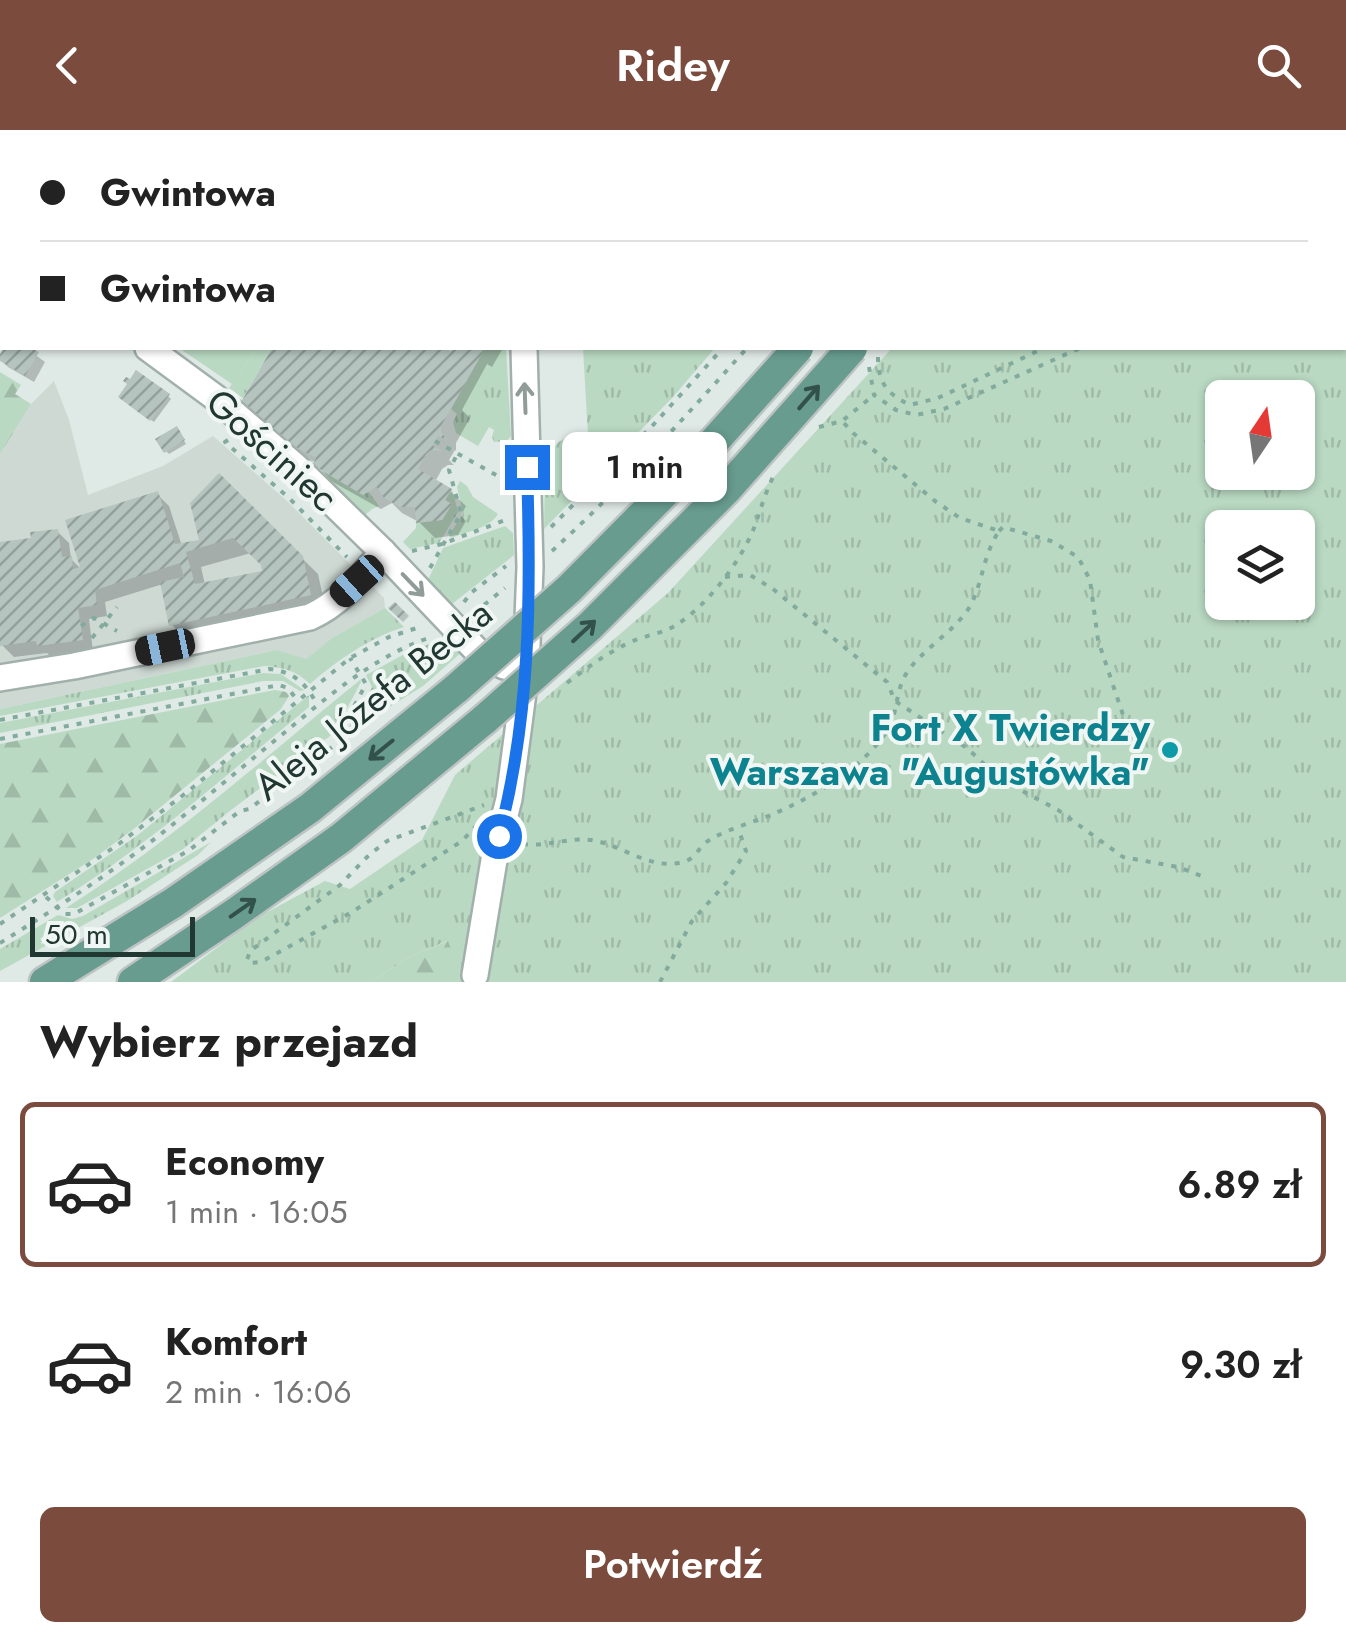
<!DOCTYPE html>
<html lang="pl">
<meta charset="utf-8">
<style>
:root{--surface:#fff;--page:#f6f6f6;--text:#222;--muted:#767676;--line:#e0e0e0;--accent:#7b4c3d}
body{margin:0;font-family:Jost,sans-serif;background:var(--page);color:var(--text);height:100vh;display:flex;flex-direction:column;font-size:38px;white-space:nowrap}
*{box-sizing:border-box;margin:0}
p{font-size:32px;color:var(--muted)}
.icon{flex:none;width:55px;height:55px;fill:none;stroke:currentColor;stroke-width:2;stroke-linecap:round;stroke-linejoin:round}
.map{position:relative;height:852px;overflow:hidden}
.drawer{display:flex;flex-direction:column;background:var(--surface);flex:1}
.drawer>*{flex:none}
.top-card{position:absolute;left:0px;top:0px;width:1348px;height:220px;box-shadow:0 2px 8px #0004;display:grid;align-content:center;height:220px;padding:0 40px;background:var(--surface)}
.needle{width:65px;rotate:13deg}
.fabs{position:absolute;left:1205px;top:250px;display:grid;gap:20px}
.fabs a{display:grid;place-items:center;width:110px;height:110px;border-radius:15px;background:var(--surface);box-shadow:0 2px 8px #0004;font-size:50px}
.scale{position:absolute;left:30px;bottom:25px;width:165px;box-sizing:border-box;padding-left:10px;border:5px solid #213832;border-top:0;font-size:28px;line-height:35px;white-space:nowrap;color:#213832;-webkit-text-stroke:8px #eff6f3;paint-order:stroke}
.end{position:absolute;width:45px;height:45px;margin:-22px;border:12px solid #1a73e8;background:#fff;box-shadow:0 0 0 5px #fff}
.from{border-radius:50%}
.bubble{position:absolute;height:70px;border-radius:15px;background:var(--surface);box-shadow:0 2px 8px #0004;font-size:32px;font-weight:600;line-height:70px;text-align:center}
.car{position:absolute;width:30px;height:60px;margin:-30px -15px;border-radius:12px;box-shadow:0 0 8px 2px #0007;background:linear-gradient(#222 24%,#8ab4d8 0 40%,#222 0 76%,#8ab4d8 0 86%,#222 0)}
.top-card b{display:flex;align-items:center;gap:35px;height:95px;font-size:38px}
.top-card b+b{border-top:2px solid var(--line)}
.top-card i{width:25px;height:25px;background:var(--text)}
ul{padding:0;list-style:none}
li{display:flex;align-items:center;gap:30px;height:165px;margin:0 20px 15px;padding:0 20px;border:5px solid transparent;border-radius:15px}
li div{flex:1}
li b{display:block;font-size:38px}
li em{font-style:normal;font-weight:600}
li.current{border-color:var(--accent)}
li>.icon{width:90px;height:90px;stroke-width:1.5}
h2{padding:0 40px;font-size:45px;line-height:120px}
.cta{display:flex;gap:20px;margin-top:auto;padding:20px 40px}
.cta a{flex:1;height:115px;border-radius:15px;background:var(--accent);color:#fff;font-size:40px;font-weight:600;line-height:115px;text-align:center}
header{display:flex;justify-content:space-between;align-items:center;height:130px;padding:0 40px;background:var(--accent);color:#fff;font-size:45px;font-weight:600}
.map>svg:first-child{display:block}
.built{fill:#ced9d4}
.grass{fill:url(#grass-tufts);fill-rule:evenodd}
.forest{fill:url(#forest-firs)}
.garden{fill:#b9d9c2}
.shadow{fill:#0003;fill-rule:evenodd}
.building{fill:url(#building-hatch);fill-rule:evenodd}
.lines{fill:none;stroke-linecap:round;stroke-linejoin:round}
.minor-casing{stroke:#a2b0ac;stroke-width:30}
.major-casing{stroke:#bcc3c2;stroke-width:35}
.path{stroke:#82ab9e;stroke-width:4;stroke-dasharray:5 8;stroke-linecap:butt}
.minor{stroke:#fff;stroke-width:25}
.major{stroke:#679c8e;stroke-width:30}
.major-bridge-casing{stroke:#bcc3c2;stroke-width:35;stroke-linecap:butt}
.major-bridge{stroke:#679c8e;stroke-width:30}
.oneway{stroke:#325149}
.oneway2{stroke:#909c98}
.route{stroke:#1a73e8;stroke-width:12}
.culture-dot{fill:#0f9aa8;stroke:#eff6f3;stroke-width:4}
.labels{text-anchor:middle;stroke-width:8;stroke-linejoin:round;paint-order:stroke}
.street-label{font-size:38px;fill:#213832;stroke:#eff6f3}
.culture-label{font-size:38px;font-weight:bold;fill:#0d838f;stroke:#eff6f3;text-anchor:end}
</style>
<header><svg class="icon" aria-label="back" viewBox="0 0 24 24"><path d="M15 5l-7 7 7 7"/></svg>Ridey<svg class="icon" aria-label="search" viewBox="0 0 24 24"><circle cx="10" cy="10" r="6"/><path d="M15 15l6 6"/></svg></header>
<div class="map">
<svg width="1346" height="852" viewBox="0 0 1346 852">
<defs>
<pattern id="grass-tufts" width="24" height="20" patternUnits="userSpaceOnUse" patternTransform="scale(2.5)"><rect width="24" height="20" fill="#b9d9c2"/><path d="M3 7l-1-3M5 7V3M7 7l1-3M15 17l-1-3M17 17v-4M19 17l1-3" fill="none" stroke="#9fbba7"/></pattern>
<pattern id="forest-firs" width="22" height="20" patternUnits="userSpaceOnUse" patternTransform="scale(2.5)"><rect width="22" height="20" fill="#b9d9c2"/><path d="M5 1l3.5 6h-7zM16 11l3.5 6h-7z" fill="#9fbba7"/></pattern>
<pattern id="building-hatch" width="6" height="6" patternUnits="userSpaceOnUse" patternTransform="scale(2.5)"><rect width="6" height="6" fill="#b5c4be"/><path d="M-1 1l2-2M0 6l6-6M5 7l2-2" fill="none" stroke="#93a09b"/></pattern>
</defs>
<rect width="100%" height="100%" fill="#dfe9e5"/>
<!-- built -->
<path class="built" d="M 54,251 L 69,290 L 88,365 L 163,336 L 213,306 L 287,371 L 384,468 L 385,478 L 332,508 L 305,530 L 277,520 L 0,579 L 0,324 L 31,274 Z"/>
<!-- grass -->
<g class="grass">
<path d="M 903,0 L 901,2 L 454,2 L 452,1 Z"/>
<path d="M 1081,0 L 1346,0 L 1346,852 L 463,852 L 447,811 L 411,826 L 370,852 L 171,852 L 258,787 L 325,751 L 350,759 L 422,710 L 455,645 L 668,463 L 892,218 L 1345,218 L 1345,2 L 1079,2 ZM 1222,268 L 1298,268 L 1298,342 L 1222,342 ZM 1222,398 L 1298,398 L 1298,472 L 1222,472 Z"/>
<path d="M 257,218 L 272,218 L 243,268 L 229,258 Z"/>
<path d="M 485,218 L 506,218 L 511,306 L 507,311 L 494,312 L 492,307 L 494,300 L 489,297 L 478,316 L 456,303 L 453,292 L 457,284 L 451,279 Z"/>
<path d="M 583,218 L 715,218 L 672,268 L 544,399 C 545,378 542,319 562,310 C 569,306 581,307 588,305 Z"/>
<path d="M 322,341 L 363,365 L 368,361 L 379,376 L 372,379 L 363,387 L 319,343 Z"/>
<path d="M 460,351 L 467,356 L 473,367 L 498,384 C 490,398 466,402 451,408 L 449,406 L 463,383 L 457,357 Z"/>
<path d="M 452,359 L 458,382 L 439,413 L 410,419 L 403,412 L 416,398 L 416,393 L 442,390 L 452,374 L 445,370 Z"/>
<path d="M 505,396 L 513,403 L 514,425 L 452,474 L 428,450 L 443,418 Z"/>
<path d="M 385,478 L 404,497 C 369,508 338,530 310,554 C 296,541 284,537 264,536 L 0,586 L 0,579 L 277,520 L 306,529 L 332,508 Z"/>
<path d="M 447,508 L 463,521 L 423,556 L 347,604 L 346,602 L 372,557 L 366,545 L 412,520 Z"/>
<path d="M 263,543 L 281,544 L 304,560 L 300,561 L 283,551 L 263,551 L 0,603 L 0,593 Z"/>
<path d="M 360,550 L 361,552 L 334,603 L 231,680 L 183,719 L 77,778 L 66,778 C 171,712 264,628 360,550 Z"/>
<path d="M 309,565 L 309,577 C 227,644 148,716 57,772 L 53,766 L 55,762 L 138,705 Z"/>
<path d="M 211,712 L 198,725 L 127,771 L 0,841 L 0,819 L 58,785 L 72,789 L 83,786 Z"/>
</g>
<!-- forest -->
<g class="forest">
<path d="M 0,242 L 21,255 L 15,264 L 31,274 L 0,324 Z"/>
<path d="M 275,560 L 286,562 L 289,566 L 281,579 L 135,698 L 93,729 L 0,788 L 0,614 Z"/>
<path d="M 448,811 L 463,852 L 370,852 L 411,826 Z"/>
</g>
<!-- garden -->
<path class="garden" d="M 179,218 L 257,218 L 232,254 Z"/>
<!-- shadow -->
<g class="shadow">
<path d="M 355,0 L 405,0 L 407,2 L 354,2 Z"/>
<path d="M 6,218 L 26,218 L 45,232 L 34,252 L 8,237 L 0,229 Z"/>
<path d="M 275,218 L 440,218 L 452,224 L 455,218 L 464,221 L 463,218 L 503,218 L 492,237 L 487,234 L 462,280 L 470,288 L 456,313 L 456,321 L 455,320 L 449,330 L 454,335 L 448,335 L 442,339 L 435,352 L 450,361 L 466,376 L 461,386 L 466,391 L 458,405 L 435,408 L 419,392 L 402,383 L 392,373 L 381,379 L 331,351 L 316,333 L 300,324 L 244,271 Z"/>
<path d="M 168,266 L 171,269 L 154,292 L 124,270 Z"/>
<path d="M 179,302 L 186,314 L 169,324 L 166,321 Z"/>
<path d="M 219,346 L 318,444 L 326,481 L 188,511 L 172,495 L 163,454 L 105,472 L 107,486 L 89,489 L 93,521 L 51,527 L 47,523 L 14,527 L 2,515 L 0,415 L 34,410 L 57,401 L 69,413 L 71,429 L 84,442 L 157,364 L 169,376 L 182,416 L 202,411 ZM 251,423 L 263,435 L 264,443 L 205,455 L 201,437 Z"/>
</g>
<!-- building -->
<g class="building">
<path d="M 4,218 L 31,218 L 39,222 L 25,246 L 0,231 L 0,224 Z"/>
<path d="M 272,218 L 445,218 L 451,221 L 452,218 L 485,218 L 441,296 L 441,302 L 447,310 L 438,306 L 433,316 L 443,321 L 431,320 L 426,324 L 418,339 L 452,359 L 445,370 L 452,374 L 442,390 L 416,393 L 415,377 L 400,377 L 384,368 L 377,357 L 363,365 L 313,335 L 316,328 L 281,309 L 281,306 L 241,272 Z"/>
<path d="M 136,240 L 170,264 L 150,291 L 118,267 L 127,254 L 123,251 L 126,247 L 130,249 Z"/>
<path d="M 177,296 L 185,310 L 164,323 L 155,309 Z"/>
<path d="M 219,343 L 303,426 L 311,465 L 169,496 L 160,452 L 184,447 L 180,433 L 95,460 L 97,475 L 78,478 L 83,510 L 37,516 L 36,511 L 0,516 L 0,412 L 31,408 L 30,402 L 58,399 L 62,427 L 72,426 L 73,439 L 80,437 L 65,390 L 158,361 L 175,414 L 199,410 L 190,373 ZM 233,408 L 261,435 L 262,441 L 195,454 L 186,422 Z"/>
<path d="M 395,472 L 409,486 L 403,492 L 388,478 Z"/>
</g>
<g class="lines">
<!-- minor casing -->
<g class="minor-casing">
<g id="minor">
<path d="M 218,0 L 222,2"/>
<path d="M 0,108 L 2,110"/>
<path d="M 148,218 L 216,268 L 295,336 L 383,422 L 479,523 L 504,536 L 526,540"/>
<path d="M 0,548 L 74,536 L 310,487 C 340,474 362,446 383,422"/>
<path d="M 475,845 L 495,724 L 509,669 L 526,540 L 530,437 L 524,218"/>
</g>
</g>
<!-- major casing -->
<g class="major-casing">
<g id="major">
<path d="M 984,2 L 986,0"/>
<path d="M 1037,2 L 1039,0"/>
<path d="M 45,852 L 173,773 L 310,678 L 457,558"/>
<path d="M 133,852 L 234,784 L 341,708 L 485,589"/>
</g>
</g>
<!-- path -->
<g class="path">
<path d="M 112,0 L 113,2"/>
<path d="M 168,0 L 173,2"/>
<path d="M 606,0 L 606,2"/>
<path d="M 69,2 L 69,0"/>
<path d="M 731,2 L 731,0"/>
<path d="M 908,2 L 910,0"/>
<path d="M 932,2 L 934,0"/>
<path d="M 1090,2 L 1092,0"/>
<path d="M 1345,58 L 1346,58"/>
<path d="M 1345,80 L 1346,79"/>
<path d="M 878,227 C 878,254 888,264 910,275 L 938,268 L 1044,218"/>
<path d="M 869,237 L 874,265 L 896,280 L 916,285 L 944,279 L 1080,218"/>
<path d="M 819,297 L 842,291 L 874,265"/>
<path d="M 228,310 L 225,312 L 290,369 L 347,427"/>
<path d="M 435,311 L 505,350"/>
<path d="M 551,397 L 654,294 L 723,218"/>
<path d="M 999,401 L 1003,397 L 1051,411 L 1078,427 L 1090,450 L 1098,510 L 1130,606 L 1146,632"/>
<path d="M 412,421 L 442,414 L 508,389"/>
<path d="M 552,421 C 621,358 685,287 747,218"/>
<path d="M 430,438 L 461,383 L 449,340 L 458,323"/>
<path d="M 725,447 L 750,445 L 773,459 L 887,552 L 895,571 L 967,618 L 1000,649 L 1058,680 L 1123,727 L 1178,737 L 1204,747"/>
<path d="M 464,472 L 472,462 L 506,436"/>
<path d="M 474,483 L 505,458"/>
<path d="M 81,496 L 94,488 L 117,501"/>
<path d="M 92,508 L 117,477"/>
<path d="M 567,553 C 588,537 608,522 633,511 C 647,505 664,503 676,495 C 707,476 741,431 754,398 C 760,381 765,364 773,347"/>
<path d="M 0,590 L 270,539 C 294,542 307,554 317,575"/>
<path d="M 0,609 L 279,555 L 288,558 L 297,570"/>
<path d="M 477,695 L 462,711 L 352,782 L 261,832 L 250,833 L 247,830 L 250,821 L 340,755 L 369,725 L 387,711 L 484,675"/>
<path d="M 523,714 C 547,717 569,707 591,710 C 621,714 653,743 686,731 C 695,728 700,716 708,711 C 727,699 751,693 771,685 C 813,667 861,640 887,601 C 898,584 895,562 906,544 C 920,521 954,502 969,478 C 983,454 982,427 999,401 L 960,388 L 935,371 L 853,303 L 842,291"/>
<path d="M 46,767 L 65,784 L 74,784 L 188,721 L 240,681 L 249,679 L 332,617 L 366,554 L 350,528"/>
<path d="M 0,794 L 116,716 L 186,663 L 350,528 L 389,507 L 423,496"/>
<path d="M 0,813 C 61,775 121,737 177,691 C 213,662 248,632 284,603 C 328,566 375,526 431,507"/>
<path d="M 660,852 L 692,791 L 726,753 L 746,721 L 738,698"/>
</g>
<!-- minor -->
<use href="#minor" class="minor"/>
<!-- major -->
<use href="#major" class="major"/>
<!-- major-bridge casing -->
<g class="major-bridge-casing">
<g id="major-bridge">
<path d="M 457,558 L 569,459 L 701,326 L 798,218"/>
<path d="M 485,589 L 590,496 L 726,360 L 852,218"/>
</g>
</g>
<!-- major-bridge -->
<use href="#major-bridge" class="major-bridge"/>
</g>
<!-- one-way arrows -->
<defs><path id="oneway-shaft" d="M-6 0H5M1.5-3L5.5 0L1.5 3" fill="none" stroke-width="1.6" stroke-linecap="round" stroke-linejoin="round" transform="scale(2.5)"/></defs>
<g class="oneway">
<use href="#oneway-shaft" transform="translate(809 267) rotate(-49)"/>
<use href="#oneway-shaft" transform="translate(584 501) rotate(-43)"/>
<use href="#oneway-shaft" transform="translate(381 620) rotate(141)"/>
<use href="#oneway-shaft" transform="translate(243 778) rotate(-35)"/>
</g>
<g class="oneway2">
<use href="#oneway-shaft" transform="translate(525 268) rotate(-92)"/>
<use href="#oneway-shaft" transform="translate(413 455) rotate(46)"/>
</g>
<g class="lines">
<!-- route -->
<path class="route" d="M 499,706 C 531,585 531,461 527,337"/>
</g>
<!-- markers -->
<circle class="culture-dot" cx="1170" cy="620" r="10"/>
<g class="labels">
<!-- street labels -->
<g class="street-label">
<text transform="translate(272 320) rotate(42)" y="13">Gościniec</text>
<text transform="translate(373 570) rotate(-39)" y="13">Aleja Józefa Becka</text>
</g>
<!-- culture labels -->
<g class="culture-label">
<text x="1150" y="611">Fort X Twierdzy<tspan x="1150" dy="44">Warszawa "Augustówka"</tspan></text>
</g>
</g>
</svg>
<div class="fabs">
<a><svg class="needle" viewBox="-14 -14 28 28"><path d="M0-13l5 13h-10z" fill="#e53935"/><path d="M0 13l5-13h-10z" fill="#767676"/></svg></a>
<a><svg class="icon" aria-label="layers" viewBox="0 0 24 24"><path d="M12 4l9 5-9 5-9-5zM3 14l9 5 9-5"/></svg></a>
</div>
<div class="scale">50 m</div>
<i class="end from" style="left:499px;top:706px"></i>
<i class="end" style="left:527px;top:337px"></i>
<div class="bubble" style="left:562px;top:302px;width:165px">1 min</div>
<i class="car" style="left:357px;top:451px;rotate:228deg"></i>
<i class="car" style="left:165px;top:517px;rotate:258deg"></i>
<div class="top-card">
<b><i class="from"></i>Gwintowa</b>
<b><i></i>Gwintowa</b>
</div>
</div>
<section class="drawer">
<h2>Wybierz przejazd</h2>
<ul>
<li class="current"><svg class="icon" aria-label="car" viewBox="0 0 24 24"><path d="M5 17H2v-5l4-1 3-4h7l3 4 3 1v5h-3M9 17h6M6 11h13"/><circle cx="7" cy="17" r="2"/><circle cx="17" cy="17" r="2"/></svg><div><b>Economy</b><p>1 min · 16:05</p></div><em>6.89 zł</em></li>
<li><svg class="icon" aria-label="car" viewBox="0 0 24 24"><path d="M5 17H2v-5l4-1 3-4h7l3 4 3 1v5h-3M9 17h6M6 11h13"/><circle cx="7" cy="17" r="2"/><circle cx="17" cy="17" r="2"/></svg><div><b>Komfort</b><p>2 min · 16:06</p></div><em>9.30 zł</em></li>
</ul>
<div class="cta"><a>Potwierdź</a></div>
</section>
